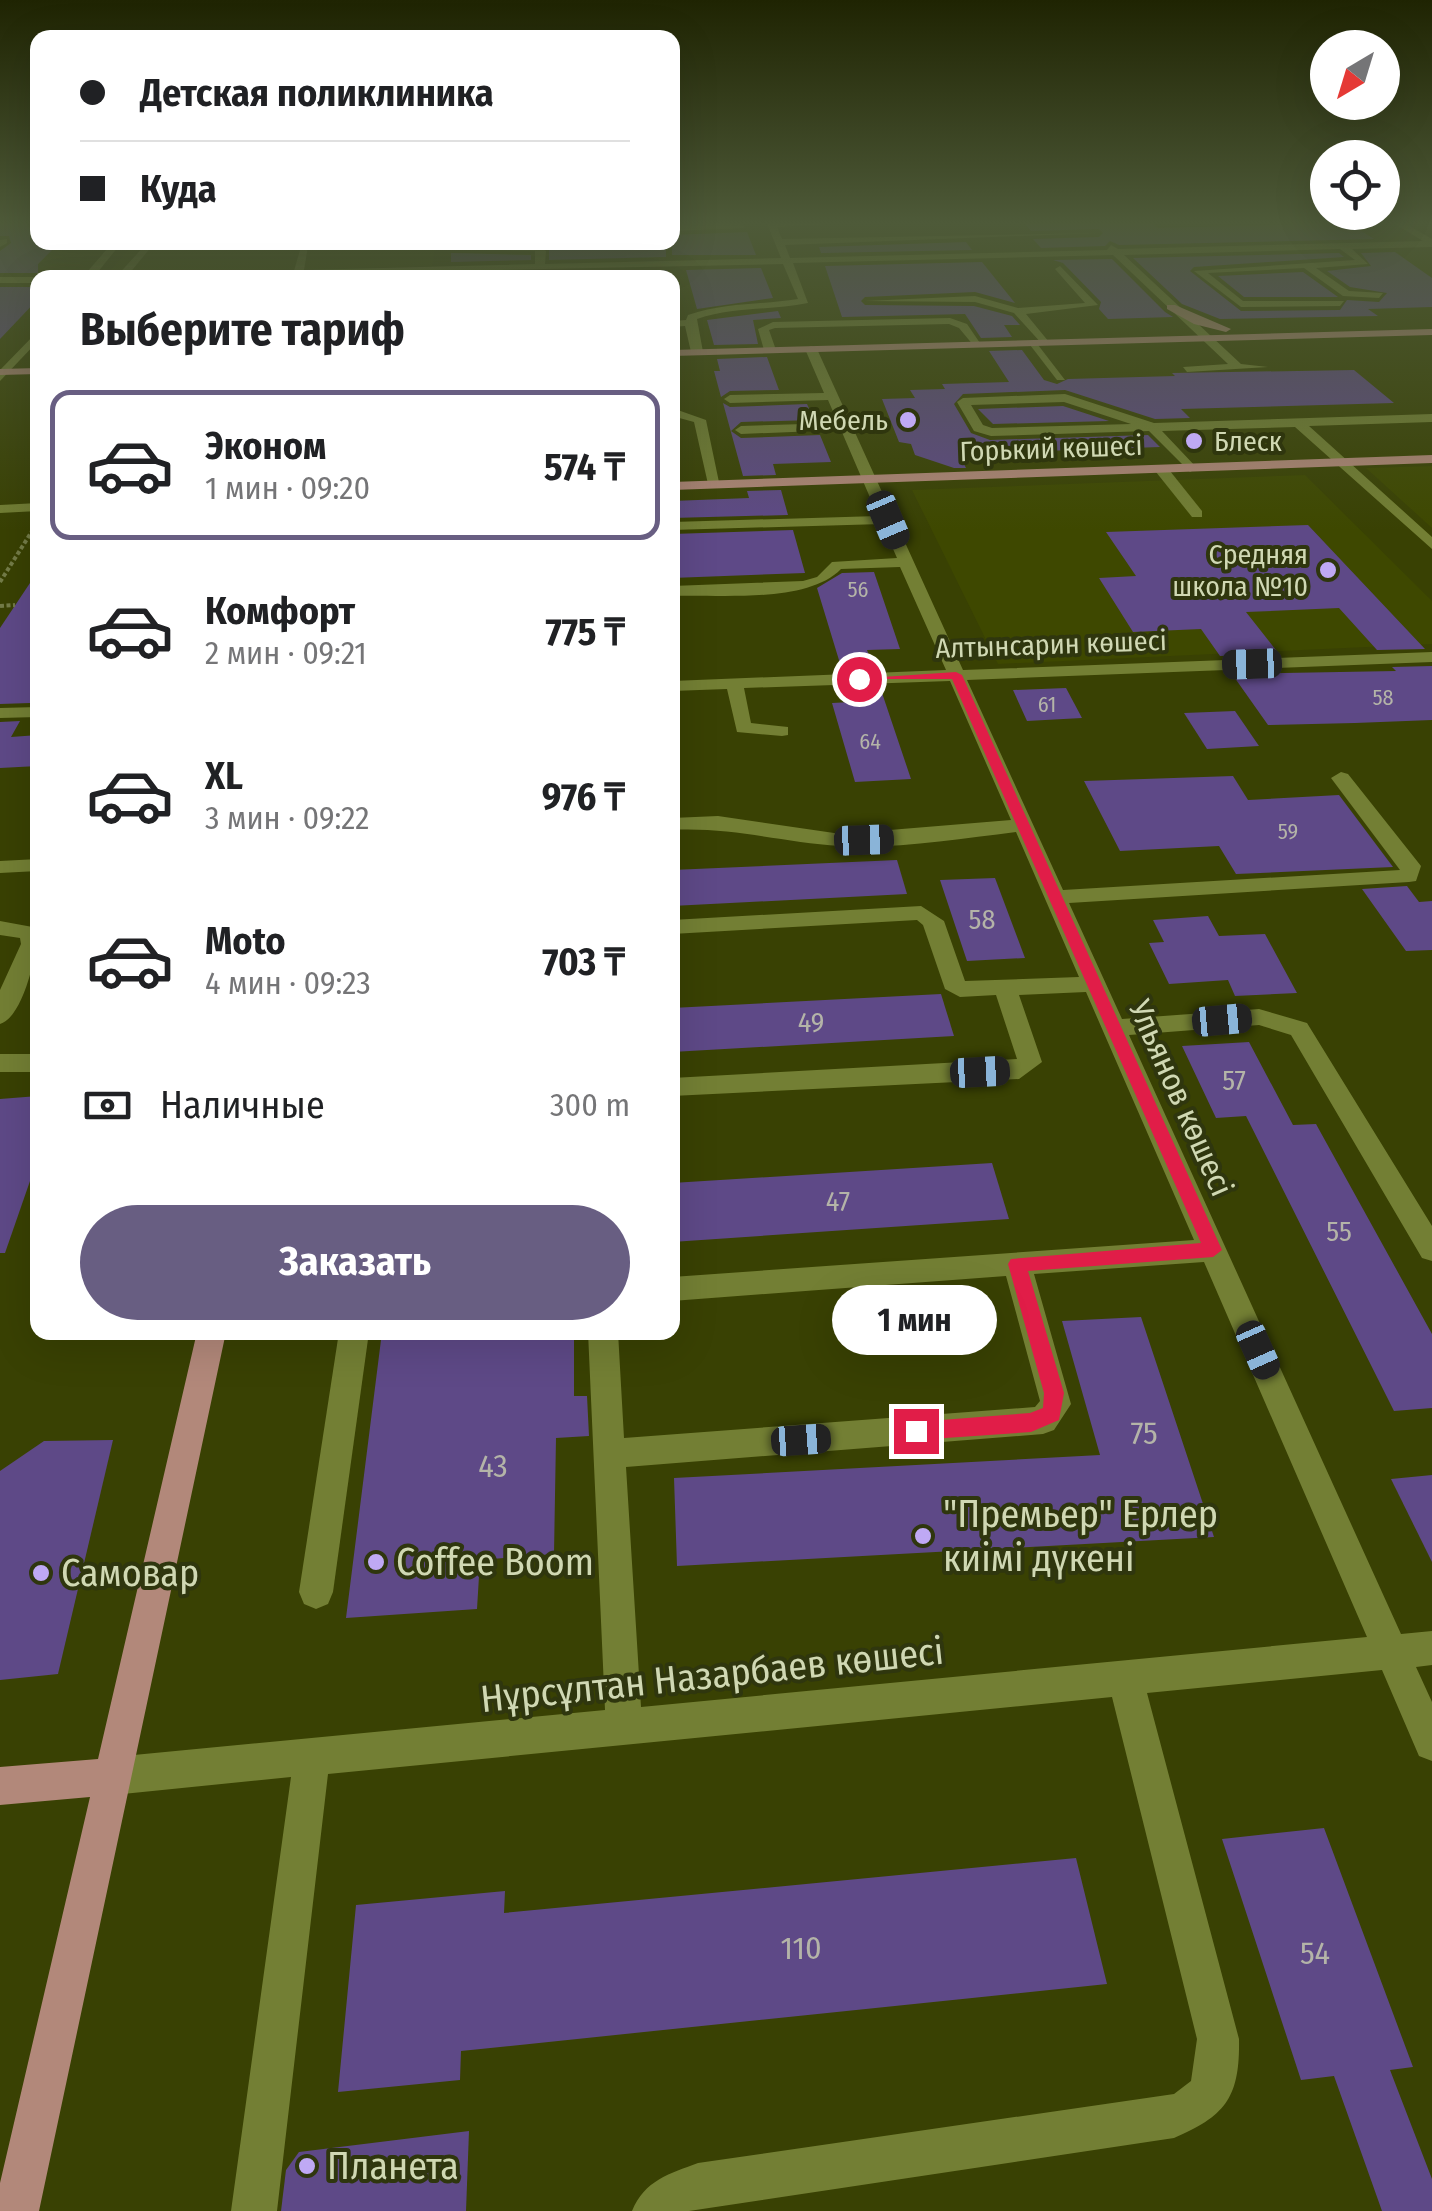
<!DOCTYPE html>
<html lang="ru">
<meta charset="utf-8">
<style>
:root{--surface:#fff;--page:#f6f6f6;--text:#202124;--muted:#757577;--line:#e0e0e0;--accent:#685e82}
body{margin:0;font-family:"Fira Sans Condensed",sans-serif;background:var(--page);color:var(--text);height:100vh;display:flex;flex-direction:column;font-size:38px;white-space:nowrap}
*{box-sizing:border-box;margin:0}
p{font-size:32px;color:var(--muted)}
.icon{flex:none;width:55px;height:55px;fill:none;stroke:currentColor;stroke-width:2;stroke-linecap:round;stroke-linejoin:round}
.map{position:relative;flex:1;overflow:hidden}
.side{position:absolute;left:30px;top:270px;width:650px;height:1070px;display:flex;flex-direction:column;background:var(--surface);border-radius:20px;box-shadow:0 10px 40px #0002}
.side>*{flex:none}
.guide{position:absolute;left:30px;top:30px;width:650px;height:220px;border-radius:20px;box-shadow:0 10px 40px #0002;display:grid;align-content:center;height:220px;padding:0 50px;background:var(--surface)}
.needle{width:65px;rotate:218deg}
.fabs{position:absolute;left:1310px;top:30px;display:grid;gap:20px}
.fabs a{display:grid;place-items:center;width:90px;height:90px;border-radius:50%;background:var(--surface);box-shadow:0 10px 40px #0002;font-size:50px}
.end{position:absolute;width:45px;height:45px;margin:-22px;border:12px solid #e11d48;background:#fff;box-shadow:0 0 0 5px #fff}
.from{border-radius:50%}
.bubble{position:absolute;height:70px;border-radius:35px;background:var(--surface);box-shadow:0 10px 40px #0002;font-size:32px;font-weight:700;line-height:70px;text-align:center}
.car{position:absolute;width:30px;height:60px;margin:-30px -15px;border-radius:12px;box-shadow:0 0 8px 2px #0007;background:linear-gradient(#222 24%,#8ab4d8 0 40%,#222 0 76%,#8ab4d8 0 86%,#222 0)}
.guide b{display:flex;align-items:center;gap:35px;height:95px;font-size:38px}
.guide b+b{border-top:2px solid var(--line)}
.guide i{width:25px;height:25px;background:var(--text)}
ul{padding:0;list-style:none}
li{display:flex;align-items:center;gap:30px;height:150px;margin:0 20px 15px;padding:0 30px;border:5px solid transparent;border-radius:20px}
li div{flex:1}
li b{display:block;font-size:38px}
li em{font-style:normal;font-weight:700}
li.selected{border-color:var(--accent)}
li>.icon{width:90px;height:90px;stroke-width:1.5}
h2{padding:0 50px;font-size:45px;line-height:120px}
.pay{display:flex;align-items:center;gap:25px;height:110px;padding:0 50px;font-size:38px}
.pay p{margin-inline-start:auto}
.action{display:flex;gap:20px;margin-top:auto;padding:20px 50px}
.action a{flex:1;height:115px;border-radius:60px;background:var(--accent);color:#fff;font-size:40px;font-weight:700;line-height:115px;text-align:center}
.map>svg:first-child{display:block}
.built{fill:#3e4800}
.building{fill:#5e4987}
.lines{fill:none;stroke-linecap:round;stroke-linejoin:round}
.path{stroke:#737b47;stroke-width:4;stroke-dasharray:4 2.5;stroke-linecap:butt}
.minor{fill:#737f34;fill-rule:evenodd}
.major{fill:#b2887a;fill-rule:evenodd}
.route{fill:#e11d48}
.poi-dot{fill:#bfa9f4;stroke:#2f360e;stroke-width:4}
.labels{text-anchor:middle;stroke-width:8;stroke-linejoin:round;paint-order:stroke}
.far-number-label{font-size:22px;fill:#b4b4a8}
.far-poi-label{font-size:28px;fill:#d0d8b3;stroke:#2f360e;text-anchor:end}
.far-street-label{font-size:28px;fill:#d0d8b3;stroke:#2f360e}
.number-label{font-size:28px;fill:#b4b4a8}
.street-label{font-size:32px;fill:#d0d8b3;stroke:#2f360e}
.near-number-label{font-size:32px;fill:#b4b4a8}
.near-poi-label{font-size:38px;fill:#d0d8b3;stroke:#2f360e;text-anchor:start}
.near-street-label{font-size:38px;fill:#d0d8b3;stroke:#2f360e}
</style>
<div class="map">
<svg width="1432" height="2211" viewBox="0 0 1432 2211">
<rect width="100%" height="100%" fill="#394103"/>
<!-- built -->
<g class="built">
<path d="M 135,243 L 436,243 L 432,266 L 107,274 Z"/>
<path d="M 1432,466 L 1432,528 L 1366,468 Z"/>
<path d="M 1305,475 L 1432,601 L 1432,644 L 998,664 L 912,490 Z"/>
</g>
<!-- building -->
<g class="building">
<path d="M 0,221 L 22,221 L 38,235 L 38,242 L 53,249 L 38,264 L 38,273 L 0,273 L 0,251 L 11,243 L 9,236 L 0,236 Z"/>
<path d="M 1151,222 L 1158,228 L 1349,223 L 1374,239 L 1119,245 L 1110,241 L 1105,246 L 1041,248 L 1033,239 L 1099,237 L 1103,233 L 1099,229 L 1031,231 L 1025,224 Z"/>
<path d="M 747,232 L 756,255 L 672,255 L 672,235 Z"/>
<path d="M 966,242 L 972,250 L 821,253 L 819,247 Z"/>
<path d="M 666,246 L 666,257 L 549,260 L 549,250 L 554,249 Z"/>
<path d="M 1395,252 L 1432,278 L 1432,307 L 1368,309 L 1378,316 L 1220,319 L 1182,304 L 1133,258 L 1339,253 L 1344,257 L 1194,267 L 1190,271 L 1241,311 L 1340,310 L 1347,300 L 1379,302 L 1387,293 L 1350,287 L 1327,271 L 1371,266 L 1361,253 Z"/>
<path d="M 451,253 L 531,255 L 531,260 L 451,262 Z"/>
<path d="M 1112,259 L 1165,312 L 1173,317 L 1108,319 L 1099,309 L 1101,302 L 1063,263 L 1053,260 Z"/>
<path d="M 982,262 L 1015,303 L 975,292 L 865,297 L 861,301 L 865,305 L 974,306 L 1012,316 L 1020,325 L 1004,325 L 1012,337 L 981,338 L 965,314 L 842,317 L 825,266 Z"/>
<path d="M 761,268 L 773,298 L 697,309 L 686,270 Z"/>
<path d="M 667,270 L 668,278 L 451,278 L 451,275 Z"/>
<path d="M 1303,272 L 1338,297 L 1244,297 L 1218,276 Z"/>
<path d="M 0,287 L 38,287 L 38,299 L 0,339 Z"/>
<path d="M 778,311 L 781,318 L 753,320 L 758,344 L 714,345 L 707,320 Z"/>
<path d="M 1022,350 L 1044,380 L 1057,384 L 1068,379 L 1175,376 L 1172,373 L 1354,370 L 1394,403 L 1181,409 L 1190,418 L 1155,419 L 1065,390 L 963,394 L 954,404 L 971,433 L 990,440 L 1148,435 L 1160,447 L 959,454 L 966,468 L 954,468 L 915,455 L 911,444 L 899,442 L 882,399 L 915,398 L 910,390 L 945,389 L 942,384 L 1009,382 L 989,351 Z"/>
<path d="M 767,357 L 779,390 L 730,391 L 721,397 L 714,371 L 720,371 L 717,359 Z"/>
<path d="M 723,403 L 730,407 L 807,404 L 814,420 L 741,422 L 731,431 L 741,438 L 820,435 L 831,462 L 773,464 L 776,475 L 743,476 Z"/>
<path d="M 1063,406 L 1109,421 L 993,424 L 978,409 Z"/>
<path d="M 781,490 L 788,515 L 672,518 L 672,501 L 749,498 L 747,491 Z"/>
<path d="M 1308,525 L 1425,649 L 1377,650 L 1339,608 L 1246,612 L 1279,654 L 1220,656 L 1201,629 L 1133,632 L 1099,578 L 1136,576 L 1106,532 Z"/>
<path d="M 793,530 L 805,573 L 672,578 L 672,534 Z"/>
<path d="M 38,571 L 38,690 L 30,703 L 0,704 L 0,628 Z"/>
<path d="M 874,572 L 900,649 L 867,650 L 874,669 L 842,670 L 817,588 L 842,573 Z"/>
<path d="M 1432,666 L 1432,720 L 1355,723 L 1268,725 L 1232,674 L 1396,671 L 1392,667 Z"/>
<path d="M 880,687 L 911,779 L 855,782 L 832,703 L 851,702 L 847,688 Z"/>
<path d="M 1066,688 L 1082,718 L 1027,721 L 1013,690 Z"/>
<path d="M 1235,711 L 1259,746 L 1207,749 L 1184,713 Z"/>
<path d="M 20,721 L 11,737 L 38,735 L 38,766 L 0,768 L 0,722 Z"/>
<path d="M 1233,776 L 1248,800 L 1339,795 L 1393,867 L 1236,874 L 1219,846 L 1120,851 L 1084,781 Z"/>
<path d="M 897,860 L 907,894 L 672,906 L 672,870 Z"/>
<path d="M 995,878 L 1025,958 L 967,961 L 940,880 Z"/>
<path d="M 1407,886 L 1419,902 L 1432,901 L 1432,950 L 1406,951 L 1362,889 Z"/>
<path d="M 1208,916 L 1219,936 L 1265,934 L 1297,993 L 1235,996 L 1228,980 L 1169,984 L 1149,943 L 1164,942 L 1153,920 Z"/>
<path d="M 941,994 L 954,1036 L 672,1052 L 672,1008 Z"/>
<path d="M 1249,1042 L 1293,1125 L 1316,1124 L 1432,1334 L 1432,1408 L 1394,1411 L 1246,1116 L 1216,1118 L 1182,1046 Z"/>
<path d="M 38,1096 L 38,1158 L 5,1253 L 0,1253 L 0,1099 Z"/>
<path d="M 992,1163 L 1009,1219 L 672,1242 L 672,1183 Z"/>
<path d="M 1141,1317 L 1214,1537 L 677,1566 L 674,1478 L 1100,1455 L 1062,1321 Z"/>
<path d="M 382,1332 L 574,1332 L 574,1396 L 587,1396 L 589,1436 L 556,1438 L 554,1554 L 480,1560 L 477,1609 L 346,1618 Z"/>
<path d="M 113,1440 L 58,1674 L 0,1680 L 0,1471 L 44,1441 Z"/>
<path d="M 1432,1475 L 1432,1562 L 1391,1479 Z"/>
<path d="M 1324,1828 L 1413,2067 L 1390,2070 L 1432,2179 L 1432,2211 L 1382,2211 L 1334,2076 L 1301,2080 L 1222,1839 Z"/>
<path d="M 1076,1858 L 1107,1984 L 461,2051 L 460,2080 L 338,2092 L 356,1905 L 505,1891 L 504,1913 Z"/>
<path d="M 469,2131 L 466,2211 L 281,2211 L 286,2170 L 299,2152 Z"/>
</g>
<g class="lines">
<!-- path -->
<g class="path">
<path d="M 0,582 L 34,528"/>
<path d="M 0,606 L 15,605"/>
</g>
<!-- minor -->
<g class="minor">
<path d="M 766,221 L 858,222 L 777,227 L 782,239 L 1099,233 L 785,245 L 790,258 L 1107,250 L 1111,245 L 1118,249 L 1423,241 L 1390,221 L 1401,221 L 1432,239 L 1432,247 L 1352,249 L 1368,264 L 1316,268 L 1349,291 L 1383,293 L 1379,298 L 1343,296 L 1304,268 L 1208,273 L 1243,301 L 1344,301 L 1340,306 L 1241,307 L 1194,271 L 1355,260 L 1340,249 L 1124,255 L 1241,364 L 1268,367 L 1187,372 L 1183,367 L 1228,364 L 1113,255 L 793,263 L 808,303 C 770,311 735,306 697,319 L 703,352 L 697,355 L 691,352 L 685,326 L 672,327 L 672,321 L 686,320 L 688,315 C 726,302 761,305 798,299 L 783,264 L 115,278 L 147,243 L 152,246 L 128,275 L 294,271 L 300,250 L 277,245 L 228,247 L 224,242 L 308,246 L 304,270 L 535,264 L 535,251 L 478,250 L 481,245 L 540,246 L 546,251 L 545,264 L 781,258 Z"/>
<path d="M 742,223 L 745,228 L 672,231 L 672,225 Z"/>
<path d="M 7,239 L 7,243 L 0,247 L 0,240 Z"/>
<path d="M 113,242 L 122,242 L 93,278 L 82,278 Z"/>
<path d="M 637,242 L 580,247 L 575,244 L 576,242 Z"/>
<path d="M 1060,266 L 1098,305 L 1026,314 L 1049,342 L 1043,345 L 1014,313 L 975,302 L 865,301 L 975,296 L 1018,308 L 1085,303 L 1055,269 Z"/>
<path d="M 0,277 L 38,277 L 40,278 L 38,283 L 0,283 Z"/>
<path d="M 950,318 L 967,324 L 982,346 L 974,346 L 959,328 L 949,324 L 775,328 L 769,330 L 776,350 L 770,353 L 764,350 L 758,329 L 773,322 Z"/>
<path d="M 38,331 L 38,341 L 0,381 L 0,370 Z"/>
<path d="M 1027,341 L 1035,341 L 1065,380 L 1057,380 Z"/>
<path d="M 811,346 L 817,349 L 963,670 L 1432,652 L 1432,662 L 967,680 L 1063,890 L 1400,870 L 1331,778 L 1341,772 L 1348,774 L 1421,866 L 1416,881 L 1409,882 L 1069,903 L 1122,1019 L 1259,1009 L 1307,1023 L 1432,1226 L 1432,1261 L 1422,1258 L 1291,1035 L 1259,1025 L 1129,1035 L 1401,1634 L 1432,1631 L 1432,1665 L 1416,1667 L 1432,1702 L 1432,1761 L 1419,1756 L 1382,1670 L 1147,1693 L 1239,2039 C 1240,2097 1226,2116 1174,2138 L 689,2211 L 632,2211 C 645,2180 669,2174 698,2163 L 1174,2094 L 1191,2081 L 1197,2039 L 1112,1697 L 328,1774 L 277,2211 L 231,2211 L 291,1777 L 113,1795 L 100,1789 L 94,1776 L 100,1763 L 113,1757 L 605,1710 L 588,1332 L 618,1332 L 624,1438 L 1035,1407 L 1040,1401 L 1006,1276 L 672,1301 L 672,1277 L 1194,1240 L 1086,992 L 1019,995 L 1042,1062 L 1019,1079 L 672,1096 L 672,1078 L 1017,1059 L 996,995 L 960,997 L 945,989 L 923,925 L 917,920 L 672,934 L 672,920 L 921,906 L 944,921 L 965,981 L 1079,977 L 1016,832 C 959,839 898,849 840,846 C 782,842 732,827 672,830 L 672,818 L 718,816 L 841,834 L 1011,820 L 950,681 L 744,688 L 751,723 L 788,727 L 788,735 L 782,736 L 737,732 L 727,689 L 672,691 L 672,681 L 946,670 L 900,567 L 841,569 C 807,604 721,594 672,596 L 672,586 L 803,581 L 817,577 L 832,562 L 897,558 L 882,524 L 672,530 L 672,522 L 878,516 L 841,430 L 741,434 L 735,430 L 741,426 L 838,423 L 828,400 L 730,403 L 724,399 L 730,395 L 824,393 L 805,349 ZM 1204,1262 L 1367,1637 L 641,1707 L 626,1467 L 1043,1434 L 1054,1430 L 1071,1404 L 1034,1274 Z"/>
<path d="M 672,382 L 678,383 L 678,389 L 672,390 Z"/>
<path d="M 1065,394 L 1154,423 L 1432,414 L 1432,422 L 1309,426 L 1432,537 L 1432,549 L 1295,427 L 1162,431 L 1197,468 L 1190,472 L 1149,431 L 991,436 L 974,431 L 957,402 L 963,398 ZM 1064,402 L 1131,424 L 992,428 L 983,425 L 971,405 Z"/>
<path d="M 672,408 L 706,420 L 720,487 L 708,484 L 694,422 L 672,416 Z"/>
<path d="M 1156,466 L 1166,466 L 1202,511 L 1202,517 L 1192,517 L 1156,472 Z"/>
<path d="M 38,503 L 38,511 L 0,513 L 0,505 Z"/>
<path d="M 38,707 L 38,717 L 0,718 L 0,708 Z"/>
<path d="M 38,859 L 38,871 L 0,873 L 0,861 Z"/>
<path d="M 0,921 L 38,928 C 38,950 24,1017 0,1024 L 0,990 L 21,944 L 20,938 L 0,935 Z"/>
<rect x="0" y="1054" width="38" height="18"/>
<path d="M 339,1332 L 369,1332 L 333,1592 L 328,1604 L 316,1609 L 304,1604 L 299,1592 Z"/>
</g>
<!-- major -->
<g class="major">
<path d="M 1167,305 L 1175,305 L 1231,329 L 1226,332 L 1194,324 L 1167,309 Z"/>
<path d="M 1432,329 L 1432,335 L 672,356 L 672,350 Z"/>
<path d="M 38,368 L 38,374 L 0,375 L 0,369 Z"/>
<path d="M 1432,455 L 1432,463 L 672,490 L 672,482 Z"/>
<path d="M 197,1332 L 226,1332 L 39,2211 L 0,2211 L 0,2183 L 90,1797 L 0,1805 L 0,1767 L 98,1759 Z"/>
</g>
</g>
<!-- sky -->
<linearGradient id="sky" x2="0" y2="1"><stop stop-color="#1f2402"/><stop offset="0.42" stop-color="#4e5a39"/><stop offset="1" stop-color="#4e5a39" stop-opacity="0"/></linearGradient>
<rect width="1432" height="531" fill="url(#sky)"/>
<!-- route -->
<path class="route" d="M 956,672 L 962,675 L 1222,1250 L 1213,1257 L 1028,1271 L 1064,1393 L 1059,1420 L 1031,1432 L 916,1440 L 906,1431 L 916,1422 L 1030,1413 L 1043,1408 L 1044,1393 L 1008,1264 L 1011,1259 L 1201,1243 L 952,679 L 853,679 Z"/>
<!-- markers -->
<g class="poi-dot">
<circle cx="908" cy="420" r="10"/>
<circle cx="1194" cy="441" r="10"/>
<circle cx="1328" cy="570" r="10"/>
<circle cx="923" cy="1536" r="10"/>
<circle cx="376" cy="1562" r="10"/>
<circle cx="41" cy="1573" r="10"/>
<circle cx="307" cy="2166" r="10"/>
</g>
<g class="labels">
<!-- far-number labels -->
<g class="far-number-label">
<text x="858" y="597">56</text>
<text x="1383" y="705">58</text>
<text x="1047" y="712">61</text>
<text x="870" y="749">64</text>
<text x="1288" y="839">59</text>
</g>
<!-- far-poi labels -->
<g class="far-poi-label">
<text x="888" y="430">Мебель</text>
<text x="1214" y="451" text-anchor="start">Блеск</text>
<text x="1308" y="564">Средняя<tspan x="1308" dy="32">школа №10</tspan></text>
</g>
<!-- far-street labels -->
<g class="far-street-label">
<text transform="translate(1051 448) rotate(-2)" y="10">Горький көшесі</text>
<text transform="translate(1051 644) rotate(-2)" y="10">Алтынсарин көшесі</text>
</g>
<!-- number labels -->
<g class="number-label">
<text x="982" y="929">58</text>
<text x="811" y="1032">49</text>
<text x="1234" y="1090">57</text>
<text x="838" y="1211">47</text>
<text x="1339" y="1241">55</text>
</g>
<!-- street labels -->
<g class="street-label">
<text transform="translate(1181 1098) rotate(66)" y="11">Ульянов көшесі</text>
</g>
<!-- near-number labels -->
<g class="near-number-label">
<text x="1144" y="1444">75</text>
<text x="493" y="1477">43</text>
<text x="801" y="1959">110</text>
<text x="1315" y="1964">54</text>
</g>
<!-- near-poi labels -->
<g class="near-poi-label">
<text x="943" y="1527">"Премьер" Ерлер<tspan x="943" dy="44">киімі дүкені</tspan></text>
<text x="396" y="1575">Coffee Boom</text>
<text x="61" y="1586">Самовар</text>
<text x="327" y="2179">Планета</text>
</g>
<!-- near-street labels -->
<g class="near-street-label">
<text transform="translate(712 1675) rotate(-6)" y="13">Нұрсұлтан Назарбаев көшесі</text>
</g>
</g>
</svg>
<div class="fabs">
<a><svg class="needle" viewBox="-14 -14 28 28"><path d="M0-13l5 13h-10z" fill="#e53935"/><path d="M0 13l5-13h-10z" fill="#757577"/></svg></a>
<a><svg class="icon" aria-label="locate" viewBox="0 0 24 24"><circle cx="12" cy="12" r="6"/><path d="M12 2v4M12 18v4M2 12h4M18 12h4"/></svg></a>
</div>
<i class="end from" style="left:859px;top:679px"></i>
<i class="end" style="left:916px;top:1431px"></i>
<div class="bubble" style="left:832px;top:1285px;width:165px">1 мин</div>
<i class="car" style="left:888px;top:520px;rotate:157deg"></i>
<i class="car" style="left:1252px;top:664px;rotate:268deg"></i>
<i class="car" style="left:864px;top:840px;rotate:88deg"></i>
<i class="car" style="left:1222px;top:1020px;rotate:85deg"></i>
<i class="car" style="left:980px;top:1072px;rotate:87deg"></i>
<i class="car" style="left:1258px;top:1350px;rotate:156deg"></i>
<i class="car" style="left:801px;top:1440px;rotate:86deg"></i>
<div class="guide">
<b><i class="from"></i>Детская поликлиника</b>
<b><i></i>Куда</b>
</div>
<section class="side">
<h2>Выберите тариф</h2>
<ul>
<li class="selected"><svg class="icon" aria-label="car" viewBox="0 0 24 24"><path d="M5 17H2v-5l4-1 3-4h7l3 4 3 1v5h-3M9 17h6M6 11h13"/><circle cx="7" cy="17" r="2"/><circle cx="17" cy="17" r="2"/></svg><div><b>Эконом</b><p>1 мин · 09:20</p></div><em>574 ₸</em></li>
<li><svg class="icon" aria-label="car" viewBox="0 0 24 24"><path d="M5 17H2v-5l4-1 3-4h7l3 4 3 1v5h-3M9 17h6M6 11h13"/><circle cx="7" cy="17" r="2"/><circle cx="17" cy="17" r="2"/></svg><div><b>Комфорт</b><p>2 мин · 09:21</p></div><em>775 ₸</em></li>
<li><svg class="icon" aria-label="car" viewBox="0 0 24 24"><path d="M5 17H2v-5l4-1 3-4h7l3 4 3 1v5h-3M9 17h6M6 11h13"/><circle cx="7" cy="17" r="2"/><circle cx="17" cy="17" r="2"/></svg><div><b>XL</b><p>3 мин · 09:22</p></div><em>976 ₸</em></li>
<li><svg class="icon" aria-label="car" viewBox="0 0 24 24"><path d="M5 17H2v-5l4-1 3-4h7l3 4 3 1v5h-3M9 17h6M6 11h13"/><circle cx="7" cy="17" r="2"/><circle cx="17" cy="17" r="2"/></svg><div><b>Moto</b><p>4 мин · 09:23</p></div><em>703 ₸</em></li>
</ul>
<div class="pay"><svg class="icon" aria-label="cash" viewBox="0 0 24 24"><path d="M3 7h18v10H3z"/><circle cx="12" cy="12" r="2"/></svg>Наличные<p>300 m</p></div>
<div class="action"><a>Заказать</a></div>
</section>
</div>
